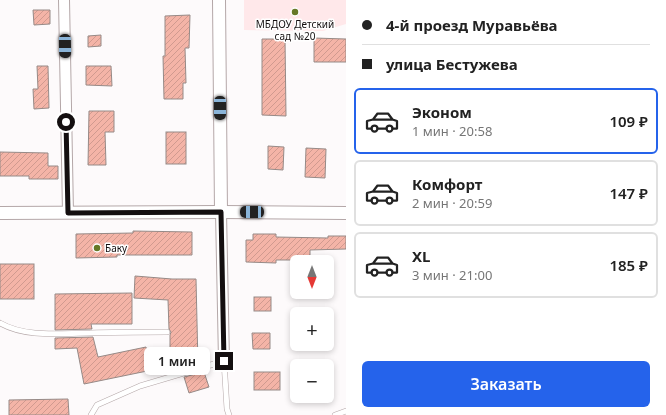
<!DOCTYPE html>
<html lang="ru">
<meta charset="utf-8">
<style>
:root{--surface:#fff;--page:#f6f6f6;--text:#222;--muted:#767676;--line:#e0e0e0;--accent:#2563eb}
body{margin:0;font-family:"Noto Sans",sans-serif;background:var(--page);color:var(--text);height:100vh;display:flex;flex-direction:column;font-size:15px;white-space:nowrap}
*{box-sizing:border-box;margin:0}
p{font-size:13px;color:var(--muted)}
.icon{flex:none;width:22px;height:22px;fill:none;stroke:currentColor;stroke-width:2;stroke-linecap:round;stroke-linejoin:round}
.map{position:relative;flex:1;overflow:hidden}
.panel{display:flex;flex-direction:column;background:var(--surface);width:320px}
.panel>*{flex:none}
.guide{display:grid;align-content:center;height:88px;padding:0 16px;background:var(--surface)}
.needle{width:26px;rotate:180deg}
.buttons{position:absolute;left:290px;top:255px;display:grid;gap:8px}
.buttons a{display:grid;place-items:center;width:44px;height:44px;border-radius:6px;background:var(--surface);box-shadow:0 2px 6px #0003;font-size:20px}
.end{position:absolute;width:18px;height:18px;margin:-9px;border:5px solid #140f10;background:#fff;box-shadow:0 0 0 2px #fff}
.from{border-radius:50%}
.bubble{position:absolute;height:28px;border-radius:6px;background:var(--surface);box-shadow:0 2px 6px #0003;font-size:13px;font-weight:600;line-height:28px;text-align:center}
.car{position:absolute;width:12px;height:24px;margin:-12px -6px;border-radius:5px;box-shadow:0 0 3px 1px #0007;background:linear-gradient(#222 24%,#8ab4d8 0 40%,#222 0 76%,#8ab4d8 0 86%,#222 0)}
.guide b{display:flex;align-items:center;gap:14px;height:38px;font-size:15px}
.guide b+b{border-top:1px solid var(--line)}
.guide i{width:10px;height:10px;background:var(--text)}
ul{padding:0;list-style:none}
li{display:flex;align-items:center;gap:12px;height:66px;margin:0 8px 6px;padding:0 8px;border:2px solid var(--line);border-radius:6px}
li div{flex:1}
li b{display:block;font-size:15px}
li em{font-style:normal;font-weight:600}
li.current{border-color:var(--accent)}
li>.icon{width:36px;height:36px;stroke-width:1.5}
.action{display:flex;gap:8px;margin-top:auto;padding:8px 16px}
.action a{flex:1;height:46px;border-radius:6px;background:var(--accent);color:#fff;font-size:16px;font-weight:600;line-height:46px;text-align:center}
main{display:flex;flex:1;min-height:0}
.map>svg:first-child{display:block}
.built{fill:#ffe8ea}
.building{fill:url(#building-hatch);stroke:#968a87}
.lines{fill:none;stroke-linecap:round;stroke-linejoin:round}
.service-casing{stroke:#b4a7a8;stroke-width:6}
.minor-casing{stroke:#b4a7a8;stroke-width:12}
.tertiary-casing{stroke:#b4a7a8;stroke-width:14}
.service{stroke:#fff;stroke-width:5}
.minor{stroke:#fff;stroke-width:10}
.tertiary{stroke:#fff;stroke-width:12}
.route{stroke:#140f10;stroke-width:5}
.poi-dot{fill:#667827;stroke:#fff;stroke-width:1.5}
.labels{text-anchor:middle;stroke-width:3;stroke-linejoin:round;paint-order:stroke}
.poi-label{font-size:10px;fill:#140f10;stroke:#fff}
</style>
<main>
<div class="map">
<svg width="346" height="415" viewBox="0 0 346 415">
<defs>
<pattern id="building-hatch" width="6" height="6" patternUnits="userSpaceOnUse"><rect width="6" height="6" fill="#f4b4a7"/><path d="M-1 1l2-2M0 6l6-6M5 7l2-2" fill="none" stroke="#d09a8f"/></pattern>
</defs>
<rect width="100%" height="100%" fill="#fdfafb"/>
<!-- built -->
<path class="built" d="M 244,0 L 346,0 L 346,24 L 323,31 L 244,30 Z"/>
<!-- building -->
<g class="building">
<path d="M 33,10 L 50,10 L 50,24 L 34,25 Z"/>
<path d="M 190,15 L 189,48 L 185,48 L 186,83 L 183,83 L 183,99 L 164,99 L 163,56 L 165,56 L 165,16 Z"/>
<path d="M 101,35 L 101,46 L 88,47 L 88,36 Z"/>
<path d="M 314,38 L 346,39 L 346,62 L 314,62 Z"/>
<path d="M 262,39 L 285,39 L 286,116 L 262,115 Z"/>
<path d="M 37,66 L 48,66 L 49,108 L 34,109 L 33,89 L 38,89 Z"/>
<path d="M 86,66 L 111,66 L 112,86 L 86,85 Z"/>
<path d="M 89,111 L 114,111 L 114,132 L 105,132 L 106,165 L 88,165 Z"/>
<rect x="166" y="132" width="20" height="32"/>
<path d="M 268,146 L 284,147 L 283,170 L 268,169 Z"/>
<path d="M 306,148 L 326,149 L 325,178 L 305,177 Z"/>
<path d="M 0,152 L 48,153 L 48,166 L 58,166 L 58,179 L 29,179 L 29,176 L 0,176 Z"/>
<path d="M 133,231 L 192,232 L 192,255 L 117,255 L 117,257 L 76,258 L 76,234 L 133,233 Z"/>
<path d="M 253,234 L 276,234 L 276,237 L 328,238 L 328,236 L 346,236 L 346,249 L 310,250 L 310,260 L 276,260 L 276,263 L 246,262 L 246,240 L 253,240 Z"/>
<rect x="0" y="264" width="34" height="35"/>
<path d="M 135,276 L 172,279 L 196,279 L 198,365 L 181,370 L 180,367 L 152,371 L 152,370 L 84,384 L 77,348 L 55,349 L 55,338 L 93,337 L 98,357 L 146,347 L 148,359 L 170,355 L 170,335 L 171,332 L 169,329 L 168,300 L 134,298 Z"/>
<path d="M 132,293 L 132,324 L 91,324 L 92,329 L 55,330 L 55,294 Z"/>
<rect x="254" y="297" width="17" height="14"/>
<path d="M 252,333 L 270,333 L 270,349 L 253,349 Z"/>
<path d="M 204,372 L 209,387 L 189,393 L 184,377 Z"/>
<rect x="254" y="372" width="26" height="18"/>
<path d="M 68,399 L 69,415 L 9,415 L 9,400 Z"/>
</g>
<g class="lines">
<!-- service casing -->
<g class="service-casing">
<g id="service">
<path d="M 0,323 C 26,338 61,333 90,333 C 116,332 141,332 167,332"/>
<path d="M 91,415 L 97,405 L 140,386 L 224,361 L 227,409 L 229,415"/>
<path d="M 335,415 L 346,411"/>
</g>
</g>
<!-- minor casing -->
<g class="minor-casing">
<g id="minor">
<path d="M 64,0 L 68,213"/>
<path d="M 221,212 L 224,361"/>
</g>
</g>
<!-- tertiary casing -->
<g class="tertiary-casing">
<g id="tertiary">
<path d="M 219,0 L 221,212"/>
<path d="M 0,213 L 221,212 L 346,213"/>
</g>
</g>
<!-- service -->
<use href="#service" class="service"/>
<!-- minor -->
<use href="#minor" class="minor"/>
<!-- tertiary -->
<use href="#tertiary" class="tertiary"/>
</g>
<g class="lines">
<!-- route -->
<path class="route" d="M 66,122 L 68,213 L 221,212 L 224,361"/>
</g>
<!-- markers -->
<g class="poi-dot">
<circle cx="295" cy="12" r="4"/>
<circle cx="97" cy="248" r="4"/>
</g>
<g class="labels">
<!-- poi labels -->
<g class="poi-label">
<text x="295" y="28">МБДОУ Детский<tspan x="295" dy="12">сад №20</tspan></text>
<text x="105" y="252" text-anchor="start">Баку</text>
</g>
</g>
</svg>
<div class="buttons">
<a><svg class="needle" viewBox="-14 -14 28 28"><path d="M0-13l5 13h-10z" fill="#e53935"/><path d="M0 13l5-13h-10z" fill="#767676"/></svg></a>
<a>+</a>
<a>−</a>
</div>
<i class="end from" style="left:66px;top:122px"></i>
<i class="end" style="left:224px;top:361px"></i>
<div class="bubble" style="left:144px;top:347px;width:66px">1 мин</div>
<i class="car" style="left:65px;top:46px;rotate:179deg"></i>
<i class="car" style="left:220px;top:108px;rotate:180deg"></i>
<i class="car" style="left:252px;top:212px;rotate:270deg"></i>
</div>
<section class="panel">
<div class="guide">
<b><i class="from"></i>4-й проезд Муравьёва</b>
<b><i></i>улица Бестужева</b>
</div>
<ul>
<li class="current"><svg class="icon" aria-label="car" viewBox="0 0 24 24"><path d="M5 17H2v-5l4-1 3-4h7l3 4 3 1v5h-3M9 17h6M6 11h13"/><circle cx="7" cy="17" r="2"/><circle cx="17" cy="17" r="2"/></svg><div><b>Эконом</b><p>1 мин · 20:58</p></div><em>109 ₽</em></li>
<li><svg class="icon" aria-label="car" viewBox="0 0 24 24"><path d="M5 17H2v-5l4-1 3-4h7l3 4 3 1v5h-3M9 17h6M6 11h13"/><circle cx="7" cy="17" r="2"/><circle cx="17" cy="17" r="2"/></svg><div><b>Комфорт</b><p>2 мин · 20:59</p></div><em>147 ₽</em></li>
<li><svg class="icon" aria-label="car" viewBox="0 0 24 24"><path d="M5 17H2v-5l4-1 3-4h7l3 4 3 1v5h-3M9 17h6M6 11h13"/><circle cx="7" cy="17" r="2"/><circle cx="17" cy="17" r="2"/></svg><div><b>XL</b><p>3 мин · 21:00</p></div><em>185 ₽</em></li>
</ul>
<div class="action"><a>Заказать</a></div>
</section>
</main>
